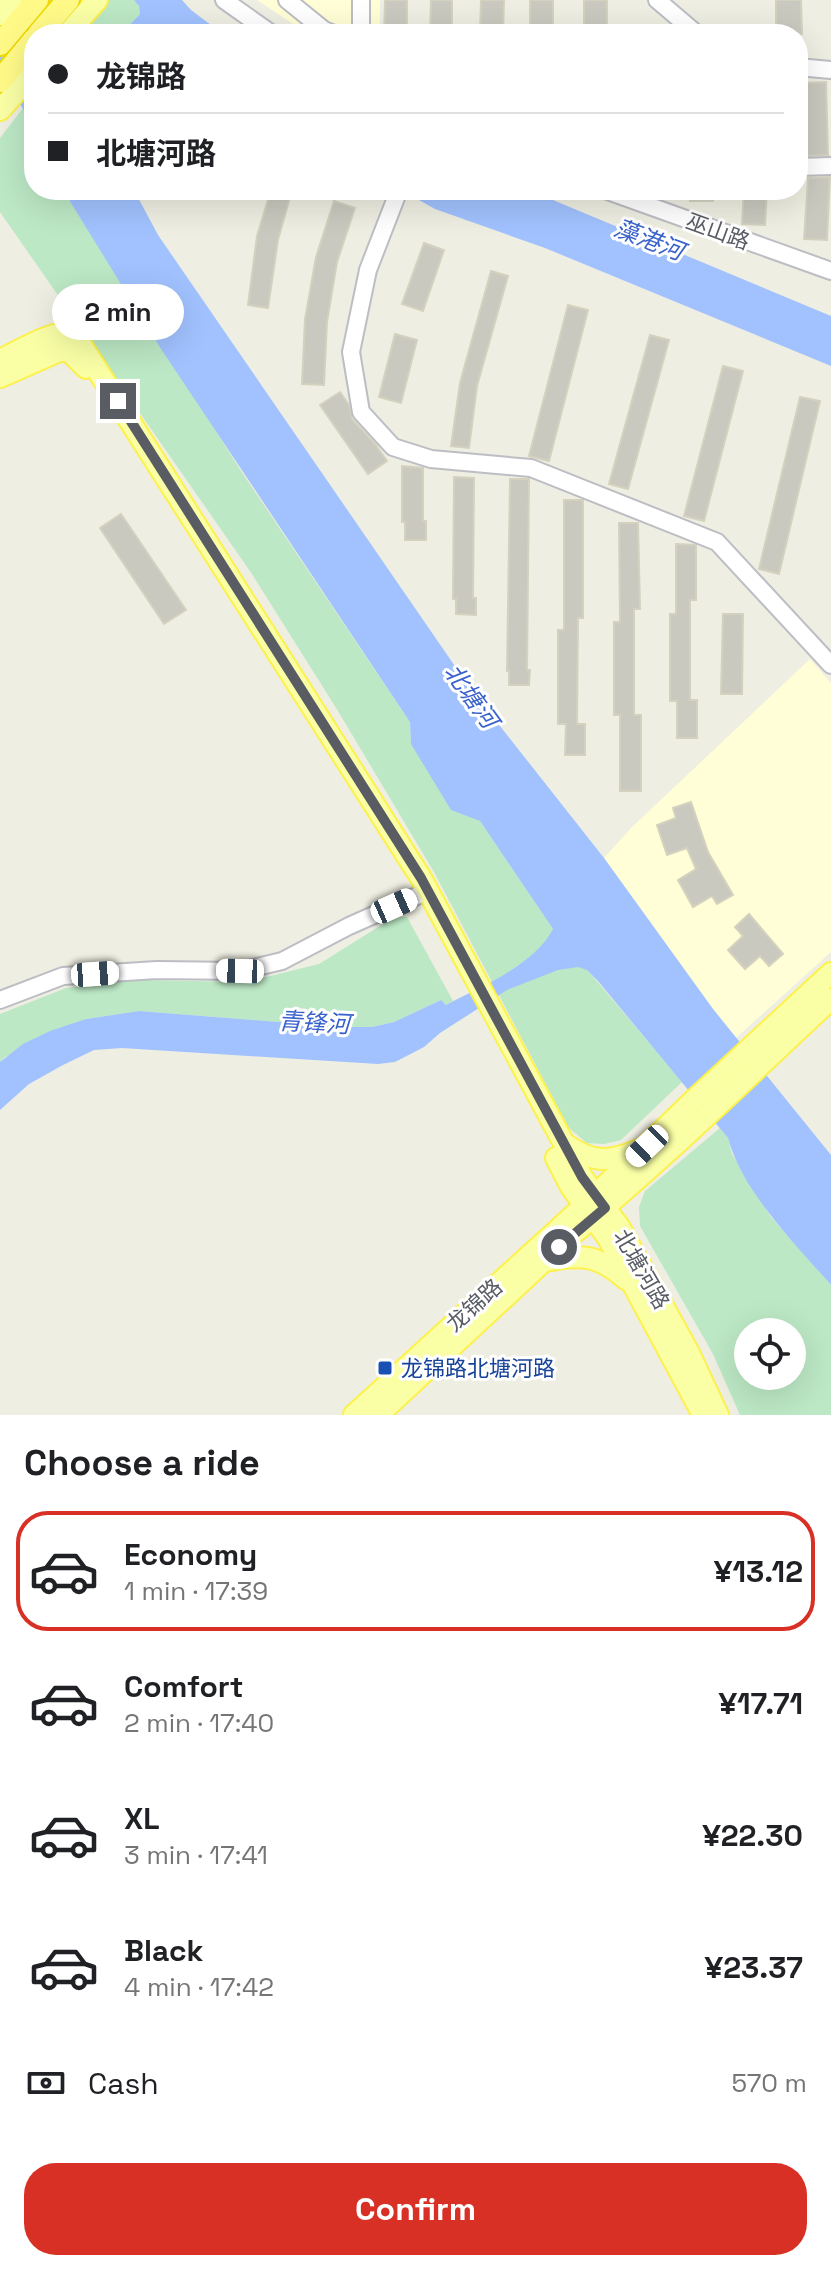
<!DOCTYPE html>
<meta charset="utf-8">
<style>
:root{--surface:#fff;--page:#f2f2f2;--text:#202124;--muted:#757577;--line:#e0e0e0;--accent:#d93025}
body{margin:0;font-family:"Space Grotesk","Noto Sans SC",sans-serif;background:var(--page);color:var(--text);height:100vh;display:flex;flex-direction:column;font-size:30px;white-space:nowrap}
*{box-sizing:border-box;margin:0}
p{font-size:26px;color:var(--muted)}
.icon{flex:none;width:44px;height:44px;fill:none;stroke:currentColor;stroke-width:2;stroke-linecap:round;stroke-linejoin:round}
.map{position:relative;height:1415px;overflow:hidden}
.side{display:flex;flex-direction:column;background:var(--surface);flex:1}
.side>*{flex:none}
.hud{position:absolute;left:24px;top:24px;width:784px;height:176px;border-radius:32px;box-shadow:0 8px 32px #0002;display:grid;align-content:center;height:176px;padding:0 24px;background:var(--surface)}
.buttons{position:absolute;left:734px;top:1318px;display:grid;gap:16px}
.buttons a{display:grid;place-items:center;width:72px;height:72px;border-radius:50%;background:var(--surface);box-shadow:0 8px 32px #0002;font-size:40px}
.end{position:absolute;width:36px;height:36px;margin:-18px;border:10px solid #5a5c64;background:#fff;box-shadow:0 0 0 4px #fff}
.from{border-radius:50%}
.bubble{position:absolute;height:56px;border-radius:28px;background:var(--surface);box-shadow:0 8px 32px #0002;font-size:26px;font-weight:700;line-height:56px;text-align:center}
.car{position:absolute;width:24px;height:48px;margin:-24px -12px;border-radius:10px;box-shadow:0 0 6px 2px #0007;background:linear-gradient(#fff 24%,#345 0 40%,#fff 0 76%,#345 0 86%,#fff 0)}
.hud b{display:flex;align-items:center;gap:28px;height:76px;font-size:30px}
.hud b+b{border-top:2px solid var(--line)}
.hud i{width:20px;height:20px;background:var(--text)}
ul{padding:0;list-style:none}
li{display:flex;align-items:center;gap:24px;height:120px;margin:0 16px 12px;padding:0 8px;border:4px solid transparent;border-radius:32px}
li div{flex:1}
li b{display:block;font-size:30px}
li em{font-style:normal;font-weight:700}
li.current{border-color:var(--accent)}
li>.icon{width:72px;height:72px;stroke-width:1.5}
h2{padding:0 24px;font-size:36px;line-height:96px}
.pay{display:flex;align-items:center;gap:20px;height:88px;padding:0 24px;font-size:30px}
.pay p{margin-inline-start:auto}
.cta{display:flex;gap:16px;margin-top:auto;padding:16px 24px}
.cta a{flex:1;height:92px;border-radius:32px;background:var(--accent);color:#fff;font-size:32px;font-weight:700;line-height:92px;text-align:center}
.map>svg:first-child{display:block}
.commercial{fill:#fffed6}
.green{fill:#bce8c5;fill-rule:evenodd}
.water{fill:#a1c2ff}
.building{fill:#c9c9bf;stroke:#d4d2bf;stroke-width:2}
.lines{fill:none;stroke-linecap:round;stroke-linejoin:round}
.minor-casing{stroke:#bcbec4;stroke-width:20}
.major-casing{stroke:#fdf14c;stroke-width:24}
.highway-casing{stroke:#f0d800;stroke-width:26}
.minor{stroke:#fff;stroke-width:16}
.major{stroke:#faffa6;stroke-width:20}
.highway{stroke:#fffa88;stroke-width:22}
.route{stroke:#5a5c64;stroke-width:10}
.transit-dot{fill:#1a4fb4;stroke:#fff;stroke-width:3}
.labels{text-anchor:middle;stroke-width:6;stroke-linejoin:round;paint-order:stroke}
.street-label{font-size:22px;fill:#5a5c64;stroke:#fff}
.transit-label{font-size:22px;fill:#164399;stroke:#fff;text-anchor:start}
.water-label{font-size:24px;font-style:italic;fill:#3962cd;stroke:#fff}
</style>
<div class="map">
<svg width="831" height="1415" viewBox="0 0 831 1415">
<rect width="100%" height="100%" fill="#eeeee2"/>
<!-- commercial -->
<g class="commercial">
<path d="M 257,0 L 380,0 L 380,34 L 308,34 Z"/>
<path d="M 810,659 L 831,683 L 831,952 L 736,1038 L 713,1009 L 604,858 L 631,828 Z"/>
</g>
<!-- green -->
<g class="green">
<path d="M 12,0 L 134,0 L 139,6 L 140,14 L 121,34 L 34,34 L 34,54 Z"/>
<path d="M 23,108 L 31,124 L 27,133 L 34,144 L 34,190 L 63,190 L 243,474 L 410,722 L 411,744 L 480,821 L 553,929 L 682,1082 L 621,1140 L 604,1144 L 587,1143 L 569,1128 L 434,872 L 338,711 L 252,574 L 0,212 L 0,138 Z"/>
<path d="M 396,916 L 407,917 L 453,1001 L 446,1005 L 441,1000 L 394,1022 L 372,1027 L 341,1027 L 139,1011 L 86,1019 L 5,1057 L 0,1062 L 0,1014 L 66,988 L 138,980 L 246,982 L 319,964 Z"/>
<path d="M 720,1128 L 728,1138 L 732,1154 L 771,1217 L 831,1285 L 831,1415 L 740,1415 L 713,1354 L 640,1226 L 639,1207 L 645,1191 ZM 748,1332 L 792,1332 L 792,1376 L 748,1376 Z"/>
</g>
<!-- water -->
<g class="water">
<path d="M 0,0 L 12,0 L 34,54 L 34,144 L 27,133 L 31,124 L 0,67 Z"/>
<path d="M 134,0 L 182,0 L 191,10 L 223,34 L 121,34 L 140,14 L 139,6 Z"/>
<path d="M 63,190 L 134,190 L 158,235 L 470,688 L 604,858 L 713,1009 L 831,1155 L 831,1285 C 795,1244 742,1191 728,1138 L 598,981 L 587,970 L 578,967 L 558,970 L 507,990 L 440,1033 L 424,1047 L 395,1062 L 378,1064 L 122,1048 L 94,1050 L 63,1065 L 29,1084 L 0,1110 L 0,1062 L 23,1044 L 50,1031 L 86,1019 L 139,1011 L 341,1027 L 372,1027 L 394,1022 L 441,1000 L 446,1005 C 480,987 535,965 553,929 L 480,821 L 451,810 L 411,744 L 410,722 L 161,349 Z"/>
<path d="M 401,190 L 529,190 L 831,316 L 831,366 L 545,248 L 435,209 Z"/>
</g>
<!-- building -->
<g class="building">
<path d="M 385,0 L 407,0 L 407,34 L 384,34 Z"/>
<path d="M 431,0 L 452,0 L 452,34 L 430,34 Z"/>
<path d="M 481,0 L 504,0 L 503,34 L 480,34 Z"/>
<rect x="530" y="0" width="23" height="34"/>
<rect x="584" y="0" width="23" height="30"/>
<path d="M 776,0 L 801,0 L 802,34 L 776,34 Z"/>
<path d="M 826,82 L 828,155 L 806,156 L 804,83 Z"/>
<path d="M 830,177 L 827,240 L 804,239 L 808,178 Z"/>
<path d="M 271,190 L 292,190 L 278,240 L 268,308 L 248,305 L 257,236 Z"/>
<rect x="690" y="190" width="23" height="11"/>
<path d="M 744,190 L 767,190 L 765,225 L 742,224 Z"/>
<path d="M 334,201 L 355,208 L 337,262 L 327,322 L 324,385 L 302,384 L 305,319 L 316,257 Z"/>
<path d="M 424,243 L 444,250 L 423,311 L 402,304 Z"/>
<path d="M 491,271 L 508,276 L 477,386 L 469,448 L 451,446 L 460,383 Z"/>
<path d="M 568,305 L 588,310 L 549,461 L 529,456 Z"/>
<path d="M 395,334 L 417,340 L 401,403 L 379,397 Z"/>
<path d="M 650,335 L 669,340 L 628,489 L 609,484 Z"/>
<path d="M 723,366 L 743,371 L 704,521 L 684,516 Z"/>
<path d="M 340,392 L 349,405 L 352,419 L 375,444 L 387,461 L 368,474 L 320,405 Z"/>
<path d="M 800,397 L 820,401 L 779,574 L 759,569 Z"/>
<path d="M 402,466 L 423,468 L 423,521 L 426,521 L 426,540 L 405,540 L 405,522 L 402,522 Z"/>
<path d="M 454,477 L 474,478 L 473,598 L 476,598 L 476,615 L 456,614 L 456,599 L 453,599 Z"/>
<path d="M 510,479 L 529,479 L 527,670 L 530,670 L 529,685 L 509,685 L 509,671 L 507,671 Z"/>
<path d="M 564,500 L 583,500 L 583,618 L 578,618 L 577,724 L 585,724 L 585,755 L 565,755 L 566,724 L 558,724 L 558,630 L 564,630 Z"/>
<path d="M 121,514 L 186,610 L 164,624 L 100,528 Z"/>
<path d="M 619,523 L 638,523 L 640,609 L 634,609 L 634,715 L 641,715 L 641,791 L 620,791 L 620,715 L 614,715 L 614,622 L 620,622 Z"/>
<path d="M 676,544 L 696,545 L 696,600 L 690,600 L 690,700 L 697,700 L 697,738 L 677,738 L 677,701 L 670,701 L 670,614 L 676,614 Z"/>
<path d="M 723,614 L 743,614 L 742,694 L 721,694 Z"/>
<path d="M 691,802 L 708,852 L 733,895 L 717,904 L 712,896 L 693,907 L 678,880 L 696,869 L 687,848 L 667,855 L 657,825 L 676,818 L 673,808 Z"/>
<path d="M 749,914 L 783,954 L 769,966 L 760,956 L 745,969 L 728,950 L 743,936 L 735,927 Z"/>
</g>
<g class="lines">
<!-- minor casing -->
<g class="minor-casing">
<g id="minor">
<path d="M 224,0 L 272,34"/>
<path d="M 287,0 L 324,30 L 334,34"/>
<path d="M 657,0 L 697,34"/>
<path d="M 361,34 L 361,0"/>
<path d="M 798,67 L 831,70"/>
<path d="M 798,167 L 831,166"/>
<path d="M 399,190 L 368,270 L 351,352 L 361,412 L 393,447 L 431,459 L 531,468 L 717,542 L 831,665"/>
<path d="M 605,190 L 831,271"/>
<path d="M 0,1000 L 63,976 L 157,970 L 240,971 L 282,961 L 349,926 L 428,891"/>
</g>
</g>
<!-- major casing -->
<g class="major-casing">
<g id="major">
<path d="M 0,15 L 12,0"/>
<path d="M 67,34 L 97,0"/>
<path d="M 0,110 L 34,72"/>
<path d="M 0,360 C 13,354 51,332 62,334 C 68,335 75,340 80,343 L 421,878 L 582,1177 L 620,1228 L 689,1353 L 718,1415"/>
<path d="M 0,377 L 59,351 L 69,351 L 86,368"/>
<path d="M 565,1144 C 591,1162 607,1163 636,1151"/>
<path d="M 556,1158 L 571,1187 L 608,1238 L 703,1415"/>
<path d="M 544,1261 C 583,1255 596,1253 627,1280"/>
<path d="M 354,1415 L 585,1205 L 693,1101 L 831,973"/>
<path d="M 378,1415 L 574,1233 C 664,1159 746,1078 831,999"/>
</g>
</g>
<!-- highway casing -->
<g class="highway-casing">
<g id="highway">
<path d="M 39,34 L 68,0"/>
<path d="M 0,44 L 37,0"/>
<path d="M 0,81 L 34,40"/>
</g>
</g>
<!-- minor -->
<use href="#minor" class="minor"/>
<!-- major -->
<use href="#major" class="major"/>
<!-- highway -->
<use href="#highway" class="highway"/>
</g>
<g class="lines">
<!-- route -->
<path class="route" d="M 118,401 L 421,878 L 582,1177 L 605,1208 L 559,1247"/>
</g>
<!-- markers -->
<rect class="transit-dot" x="377" y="1360" width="16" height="16" rx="4"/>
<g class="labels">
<!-- street labels -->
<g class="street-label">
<text transform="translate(718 231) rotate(20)" y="8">巫山路</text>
<text transform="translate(642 1269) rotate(60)" y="8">北塘河路</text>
<text transform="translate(474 1305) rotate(-42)" y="8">龙锦路</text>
</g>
<!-- transit labels -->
<g class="transit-label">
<text x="401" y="1376">龙锦路北塘河路</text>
</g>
<!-- water labels -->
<g class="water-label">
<text transform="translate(649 240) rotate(21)" y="8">藻港河</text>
<text transform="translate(471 696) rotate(54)" y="8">北塘河</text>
<text transform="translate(314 1023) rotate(3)" y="8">青锋河</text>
</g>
</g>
</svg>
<div class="buttons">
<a><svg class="icon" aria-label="locate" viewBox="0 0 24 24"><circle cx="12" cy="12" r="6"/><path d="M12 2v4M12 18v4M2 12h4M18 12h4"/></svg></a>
</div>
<i class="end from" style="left:559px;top:1247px"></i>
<i class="end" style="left:118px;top:401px"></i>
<div class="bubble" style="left:52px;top:284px;width:132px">2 min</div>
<i class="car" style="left:394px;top:906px;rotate:66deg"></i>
<i class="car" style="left:240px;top:971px;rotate:271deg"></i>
<i class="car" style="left:95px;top:974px;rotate:86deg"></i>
<i class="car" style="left:647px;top:1146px;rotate:226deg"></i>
<div class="hud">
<b><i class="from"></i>龙锦路</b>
<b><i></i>北塘河路</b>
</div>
</div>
<section class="side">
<h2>Choose a ride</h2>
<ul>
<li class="current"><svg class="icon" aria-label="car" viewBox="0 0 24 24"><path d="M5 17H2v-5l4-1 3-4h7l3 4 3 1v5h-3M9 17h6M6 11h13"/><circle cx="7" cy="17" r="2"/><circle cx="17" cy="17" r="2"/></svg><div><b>Economy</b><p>1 min · 17:39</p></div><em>¥13.12</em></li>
<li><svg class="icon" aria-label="car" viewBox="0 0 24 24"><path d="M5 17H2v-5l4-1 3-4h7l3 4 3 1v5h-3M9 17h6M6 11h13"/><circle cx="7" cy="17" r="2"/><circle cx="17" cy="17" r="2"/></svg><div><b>Comfort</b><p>2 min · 17:40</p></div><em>¥17.71</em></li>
<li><svg class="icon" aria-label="car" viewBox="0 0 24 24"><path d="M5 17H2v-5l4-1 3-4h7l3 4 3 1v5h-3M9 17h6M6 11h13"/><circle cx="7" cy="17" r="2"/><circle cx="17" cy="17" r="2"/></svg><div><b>XL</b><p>3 min · 17:41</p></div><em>¥22.30</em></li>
<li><svg class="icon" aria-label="car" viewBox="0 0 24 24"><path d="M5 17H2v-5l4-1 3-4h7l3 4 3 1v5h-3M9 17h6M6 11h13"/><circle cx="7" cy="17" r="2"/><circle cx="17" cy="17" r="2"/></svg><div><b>Black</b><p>4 min · 17:42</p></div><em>¥23.37</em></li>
</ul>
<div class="pay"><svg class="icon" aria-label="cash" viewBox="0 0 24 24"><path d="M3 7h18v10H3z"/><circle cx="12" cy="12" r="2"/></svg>Cash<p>570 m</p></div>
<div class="cta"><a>Confirm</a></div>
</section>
